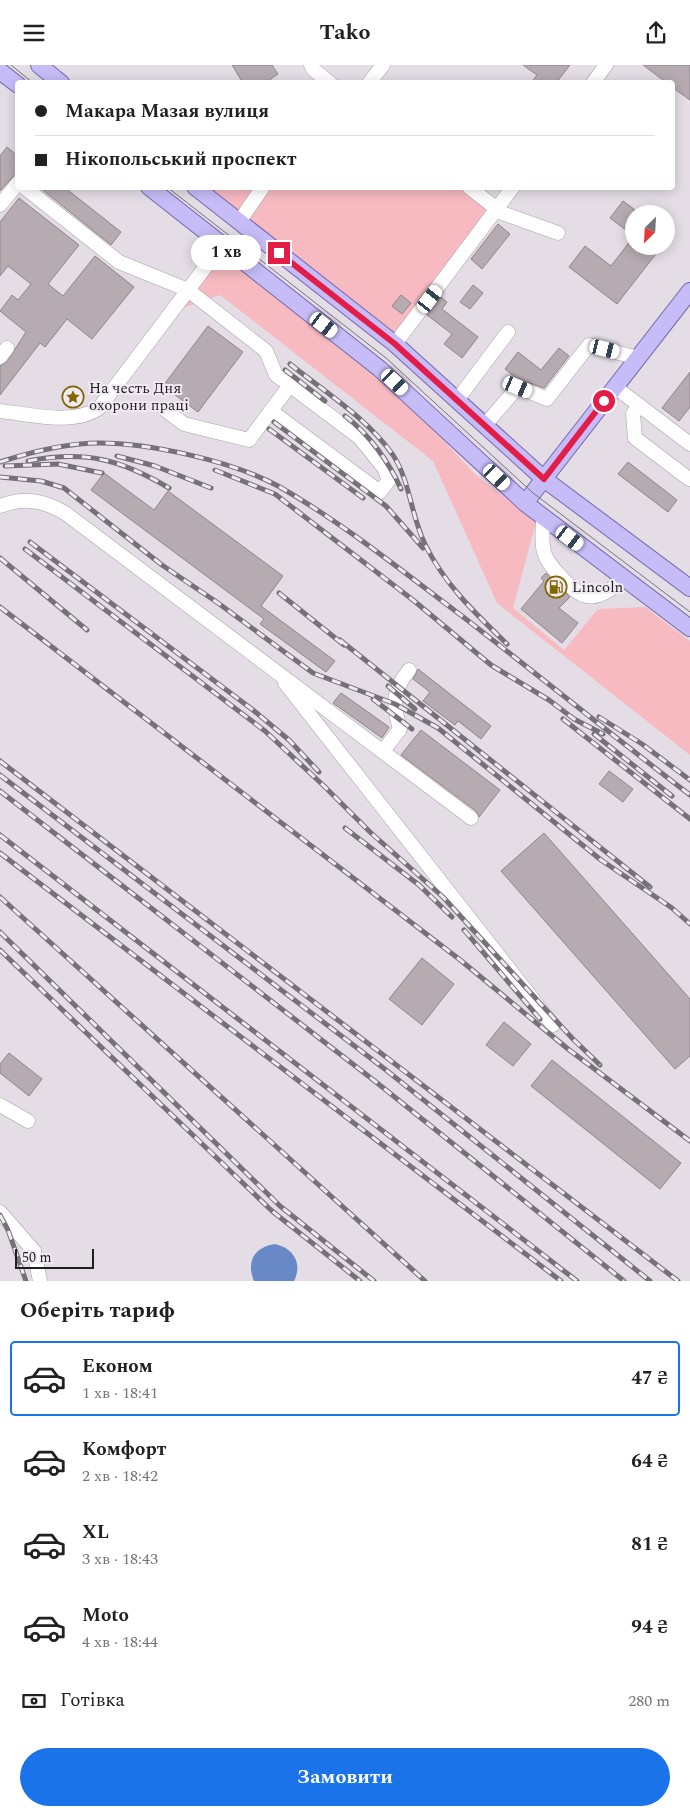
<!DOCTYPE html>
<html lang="uk">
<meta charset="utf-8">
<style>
:root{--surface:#fff;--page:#f2f2f2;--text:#202124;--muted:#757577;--line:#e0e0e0;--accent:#1a73e8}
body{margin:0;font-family:Spectral,serif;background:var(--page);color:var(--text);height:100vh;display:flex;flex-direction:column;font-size:19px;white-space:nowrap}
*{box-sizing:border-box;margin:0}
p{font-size:16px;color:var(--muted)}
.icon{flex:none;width:28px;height:28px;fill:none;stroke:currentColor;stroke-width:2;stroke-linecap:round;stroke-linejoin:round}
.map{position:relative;height:1216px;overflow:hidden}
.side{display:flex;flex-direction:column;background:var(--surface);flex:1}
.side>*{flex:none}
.banner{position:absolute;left:15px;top:15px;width:660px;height:110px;border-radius:5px;box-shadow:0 2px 12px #0003;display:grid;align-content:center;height:110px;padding:0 20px;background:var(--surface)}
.needle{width:32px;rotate:204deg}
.buttons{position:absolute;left:625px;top:140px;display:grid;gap:10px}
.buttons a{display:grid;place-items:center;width:50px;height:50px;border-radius:50%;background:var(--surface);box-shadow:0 2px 12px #0003;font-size:25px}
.scale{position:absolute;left:15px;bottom:12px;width:79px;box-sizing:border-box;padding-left:5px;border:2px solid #211e22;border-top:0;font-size:14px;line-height:18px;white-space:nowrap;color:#211e22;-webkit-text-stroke:4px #f1eaf3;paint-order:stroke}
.end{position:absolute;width:22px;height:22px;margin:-11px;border:6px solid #e11d48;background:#fff;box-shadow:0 0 0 2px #fff}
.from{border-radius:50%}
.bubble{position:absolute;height:35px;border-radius:18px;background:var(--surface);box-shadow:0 2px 12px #0003;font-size:16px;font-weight:700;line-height:35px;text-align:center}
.car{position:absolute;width:15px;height:30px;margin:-15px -8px;border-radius:6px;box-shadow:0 0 4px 1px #0007;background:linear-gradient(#fff 24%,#345 0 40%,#fff 0 76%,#345 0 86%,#fff 0)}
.banner b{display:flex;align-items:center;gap:18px;height:48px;font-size:19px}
.banner b+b{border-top:1px solid var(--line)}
.banner i{width:12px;height:12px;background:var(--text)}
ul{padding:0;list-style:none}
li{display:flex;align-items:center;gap:15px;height:75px;margin:0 10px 8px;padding:0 10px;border:2px solid transparent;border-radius:5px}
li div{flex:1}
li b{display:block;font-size:19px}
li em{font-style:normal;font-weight:700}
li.on{border-color:var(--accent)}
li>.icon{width:45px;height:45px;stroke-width:1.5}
h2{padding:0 20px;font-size:22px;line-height:60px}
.pay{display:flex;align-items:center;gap:12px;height:55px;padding:0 20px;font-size:19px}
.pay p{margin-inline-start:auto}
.cta{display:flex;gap:10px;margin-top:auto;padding:10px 20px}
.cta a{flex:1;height:58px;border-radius:30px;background:var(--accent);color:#fff;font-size:20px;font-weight:700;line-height:58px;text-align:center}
header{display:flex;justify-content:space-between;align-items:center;height:65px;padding:0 20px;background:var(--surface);font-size:22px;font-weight:700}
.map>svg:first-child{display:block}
.green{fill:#f7bac1}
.water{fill:#6888c6}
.building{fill:#b5abb0;stroke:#8f858a}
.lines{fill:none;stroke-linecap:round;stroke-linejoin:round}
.minor-casing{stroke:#a8a2aa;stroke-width:15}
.major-casing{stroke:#7467aa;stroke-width:18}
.minor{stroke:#fff;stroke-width:14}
.major{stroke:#c6bcf8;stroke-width:16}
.tram{stroke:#767177;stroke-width:1}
.rail-casing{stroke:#767177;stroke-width:5}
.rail{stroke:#f1eaf3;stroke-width:3;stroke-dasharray:9;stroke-linecap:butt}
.route{stroke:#e11d48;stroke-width:6}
.labels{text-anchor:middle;stroke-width:4;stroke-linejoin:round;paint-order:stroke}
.poi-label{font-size:15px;fill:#211e22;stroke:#f1eaf3;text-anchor:start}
</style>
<header><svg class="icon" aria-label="menu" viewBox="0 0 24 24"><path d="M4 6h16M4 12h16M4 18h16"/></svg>Tako<svg class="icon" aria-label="share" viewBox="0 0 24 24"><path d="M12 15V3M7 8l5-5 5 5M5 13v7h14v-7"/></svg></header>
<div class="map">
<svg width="690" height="1216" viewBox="0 0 690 1216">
<rect width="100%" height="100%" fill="#e4dde6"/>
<!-- green -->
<g class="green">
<path d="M 204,123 L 462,123 L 492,145 L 394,273 Z"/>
<path d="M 224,186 L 376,305 L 476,410 L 536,457 L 513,543 L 564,585 L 598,544 L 645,542 L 690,576 L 690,690 L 497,538 L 433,396 L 220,230 L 180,244 Z"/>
</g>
<!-- water -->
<path class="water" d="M 275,1179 C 293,1183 303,1198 294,1216 L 254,1216 C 246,1197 254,1182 275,1179 Z"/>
<!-- building -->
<g class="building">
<path d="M 232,0 L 272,0 L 278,9 L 265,18 L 243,18 Z"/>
<path d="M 523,0 L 570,0 L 556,18 L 531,18 L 537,10 Z"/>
<path d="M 643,0 L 690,0 L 690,35 L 672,22 L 672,18 L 667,18 Z"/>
<path d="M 7,82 L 18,91 L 18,106 L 0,126 L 0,91 Z"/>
<path d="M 39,122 L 64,122 L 121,167 L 111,180 Z"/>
<path d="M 19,133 L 79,180 L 48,219 L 63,231 L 95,191 L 134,222 L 92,274 L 67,254 L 45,282 L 40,278 L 0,330 L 0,301 L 7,297 L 26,267 L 0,246 L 12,230 L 18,235 L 31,219 L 8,201 L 0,211 L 0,157 Z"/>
<path d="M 623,136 L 634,144 L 634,171 L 610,153 Z"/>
<path d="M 498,159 L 510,169 L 482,204 L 471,194 Z"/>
<path d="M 634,171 L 634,181 L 662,181 L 617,239 L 569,202 L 585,181 L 611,201 Z"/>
<path d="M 473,220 L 483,228 L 470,244 L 460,237 Z"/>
<path d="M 401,230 L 411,238 L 402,249 L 392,241 Z"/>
<path d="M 441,232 L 447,237 L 442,244 L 478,272 L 462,293 L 444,279 L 452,269 L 427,250 Z"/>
<path d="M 208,261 L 243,287 L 198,347 L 163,321 Z"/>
<path d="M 559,283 L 569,291 L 544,323 L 516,313 L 505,304 L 518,287 L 541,305 Z"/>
<path d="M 690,307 L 690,342 L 679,356 L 662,343 Z"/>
<path d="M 628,397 L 677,435 L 668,447 L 618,409 Z"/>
<path d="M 104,408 L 154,445 L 168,426 L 283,511 L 261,541 L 335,596 L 326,607 L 260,559 L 264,554 L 91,425 Z"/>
<path d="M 546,508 L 570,532 L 559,543 L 578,558 L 562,578 L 521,544 L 544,516 L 541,513 Z"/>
<path d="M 418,604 L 491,661 L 481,674 L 458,656 L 455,660 L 423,636 L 430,627 L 413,614 Z"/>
<path d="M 341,628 L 389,662 L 382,673 L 333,638 Z"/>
<path d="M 421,665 L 500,725 L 479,752 L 476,746 L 401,690 Z"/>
<path d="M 609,706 L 633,724 L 623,737 L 599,719 Z"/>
<path d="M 544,768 L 690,934 L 690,991 L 675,1004 L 501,806 Z"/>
<path d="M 422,893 L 454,919 L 422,960 L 389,934 Z"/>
<path d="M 504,957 L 531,979 L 513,1001 L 486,980 Z"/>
<path d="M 9,988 L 42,1014 L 29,1031 L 0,1008 L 0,999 Z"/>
<path d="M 552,995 L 681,1098 L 660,1124 L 531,1021 Z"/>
</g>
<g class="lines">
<!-- minor casing -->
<g class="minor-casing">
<g id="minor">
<path d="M 311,0 L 313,4 L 330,18"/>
<path d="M 369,18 L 383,0"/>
<path d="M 593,18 L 606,0"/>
<path d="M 24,122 L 119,197 L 188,225 L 266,286 L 276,310 L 360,373 L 384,403 L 389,415 L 380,427 L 271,346"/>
<path d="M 469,122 L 502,148 L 558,168"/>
<path d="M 0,140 L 18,118"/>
<path d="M 239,157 L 263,122"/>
<path d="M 395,279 L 513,122"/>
<path d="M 0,292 L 7,283"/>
<path d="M 615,322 L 690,379"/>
<path d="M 457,335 L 508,267"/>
<path d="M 639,340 L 633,349 L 635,373 L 689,414"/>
<path d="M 164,344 L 184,359 L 249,375 L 290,320"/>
<path d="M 0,346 C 29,349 73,361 99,343 L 222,180"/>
<path d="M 485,360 L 518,322 L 547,334 L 589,280 L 638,293"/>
<path d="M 0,441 C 24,432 43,435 65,448 L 471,753"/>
<path d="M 543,452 C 543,463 541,476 544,487 C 547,498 555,505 562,513 C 587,540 597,535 625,514"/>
<path d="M 285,618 L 553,960"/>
<path d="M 383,686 L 400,664 C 392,638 393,625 409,605"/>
<path d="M 0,1040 L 28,1056"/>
<path d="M 0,1147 L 34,1186 L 40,1216"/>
</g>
</g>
<!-- major casing -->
<g class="major-casing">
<g id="major">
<path d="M 39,0 L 61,18"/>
<path d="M 0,6 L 18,20"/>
<path d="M 149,122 L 380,304 L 525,438 L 690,563"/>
<path d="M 195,122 L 395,279 L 544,414 L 690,523"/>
<path d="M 525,438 L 690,226"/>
</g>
</g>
<!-- minor -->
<use href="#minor" class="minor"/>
<!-- major -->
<use href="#major" class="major"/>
<!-- tram -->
<g class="tram">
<path d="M 11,0 L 33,18"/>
<path d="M 167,122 L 386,293 L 533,428 L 690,547"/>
</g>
<!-- rail casing -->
<g class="rail-casing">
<g id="rail">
<path d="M 290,299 C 325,327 367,353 393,390 C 410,416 411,451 425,479 C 444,519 476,549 507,579"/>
<path d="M 285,305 L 325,336"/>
<path d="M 345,351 C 369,369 389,397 401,424"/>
<path d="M 274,357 L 386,441 L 423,483"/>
<path d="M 269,364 L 363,433"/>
<path d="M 117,391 L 155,401 L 211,423"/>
<path d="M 28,396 C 85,385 120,394 169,423"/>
<path d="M 0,397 C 31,387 66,378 99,378 C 150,378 232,396 278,421 C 343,458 402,506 462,551 C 538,610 613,671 690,730"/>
<path d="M 5,401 L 58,399 L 102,408"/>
<path d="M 215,405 L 275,429 L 413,535 L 491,600 L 549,635 L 574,654 L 603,669"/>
<path d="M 0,412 L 41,416 L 64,423 L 162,500 L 218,538 L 313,608 L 395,639 L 438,663 L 601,795 L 672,843 L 690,859"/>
<path d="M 30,477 L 253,645 L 289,675 L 319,707"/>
<path d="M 25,484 L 265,666 L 324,721 L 370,767 L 443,832 L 572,973 L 600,1000"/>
<path d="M 0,493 L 87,565"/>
<path d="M 279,528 L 344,580"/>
<path d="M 0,542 L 459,894 L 568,984 L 690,1076"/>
<path d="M 340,575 L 650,822"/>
<path d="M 388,621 L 415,644"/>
<path d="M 373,634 L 412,664"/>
<path d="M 599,652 L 642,679 L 690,715"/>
<path d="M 563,654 L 690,754"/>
<path d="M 594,669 L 672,731"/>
<path d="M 0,696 L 678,1216"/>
<path d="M 0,710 L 386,1005 L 650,1216"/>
<path d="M 0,726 L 376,1017 L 624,1216"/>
<path d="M 345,763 L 419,820 L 452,852"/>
<path d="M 0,770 L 577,1216"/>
<path d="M 0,788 L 561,1216"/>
<path d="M 0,832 L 425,1216"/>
<path d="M 464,865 L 540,954"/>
<path d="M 0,867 L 280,1141 L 374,1216"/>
<path d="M 0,885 L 272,1146 L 360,1216"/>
<path d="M 0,1150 L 8,1165 L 26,1216"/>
</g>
</g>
<!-- rail -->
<use href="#rail" class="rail"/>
</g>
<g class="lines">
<!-- route -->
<path class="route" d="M 279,188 L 395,279 L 544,414 L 604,336"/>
</g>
<!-- icons -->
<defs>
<g id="sight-ring" transform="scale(1.125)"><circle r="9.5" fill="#f1eaf3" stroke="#816700" stroke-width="1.5"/><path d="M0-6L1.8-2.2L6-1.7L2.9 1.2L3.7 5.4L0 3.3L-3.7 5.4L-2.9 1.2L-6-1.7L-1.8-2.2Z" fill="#816700"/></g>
<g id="fuel-ring" transform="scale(1.125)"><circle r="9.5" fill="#f1eaf3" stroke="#816700" stroke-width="1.5"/><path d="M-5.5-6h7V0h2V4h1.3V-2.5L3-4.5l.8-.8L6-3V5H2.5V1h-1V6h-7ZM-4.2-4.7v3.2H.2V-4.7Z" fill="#816700"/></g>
</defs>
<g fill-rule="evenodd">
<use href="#sight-ring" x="73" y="332"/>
<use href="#fuel-ring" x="556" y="522"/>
</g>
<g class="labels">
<!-- poi labels -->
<g class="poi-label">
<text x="89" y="328">На честь Дня<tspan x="89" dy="17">охорони праці</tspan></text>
<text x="572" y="527">Lincoln</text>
</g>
</g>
</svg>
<div class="buttons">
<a><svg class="needle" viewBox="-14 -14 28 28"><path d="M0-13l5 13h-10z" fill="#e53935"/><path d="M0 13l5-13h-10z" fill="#757577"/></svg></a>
</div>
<div class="scale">50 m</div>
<i class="end from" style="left:604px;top:336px"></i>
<i class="end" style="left:279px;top:188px"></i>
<div class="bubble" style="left:191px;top:170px;width:70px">1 хв</div>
<i class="car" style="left:430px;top:234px;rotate:37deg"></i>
<i class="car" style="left:324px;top:260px;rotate:128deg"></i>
<i class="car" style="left:605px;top:284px;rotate:104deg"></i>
<i class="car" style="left:395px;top:317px;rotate:133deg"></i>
<i class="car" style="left:518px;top:322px;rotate:113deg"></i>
<i class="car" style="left:497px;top:412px;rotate:133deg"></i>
<i class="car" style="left:570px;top:473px;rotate:127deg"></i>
<div class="banner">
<b><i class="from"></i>Макара Мазая вулиця</b>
<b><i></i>Нікопольський проспект</b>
</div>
</div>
<section class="side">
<h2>Оберіть тариф</h2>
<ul>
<li class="on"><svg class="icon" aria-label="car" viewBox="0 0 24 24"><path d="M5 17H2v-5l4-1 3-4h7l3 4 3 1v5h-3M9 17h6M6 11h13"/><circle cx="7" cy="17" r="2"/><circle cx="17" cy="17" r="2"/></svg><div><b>Економ</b><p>1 хв · 18:41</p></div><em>47 ₴</em></li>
<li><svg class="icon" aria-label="car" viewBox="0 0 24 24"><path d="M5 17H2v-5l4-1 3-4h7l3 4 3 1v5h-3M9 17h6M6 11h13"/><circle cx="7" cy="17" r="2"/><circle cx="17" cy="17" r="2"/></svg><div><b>Комфорт</b><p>2 хв · 18:42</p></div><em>64 ₴</em></li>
<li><svg class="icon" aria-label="car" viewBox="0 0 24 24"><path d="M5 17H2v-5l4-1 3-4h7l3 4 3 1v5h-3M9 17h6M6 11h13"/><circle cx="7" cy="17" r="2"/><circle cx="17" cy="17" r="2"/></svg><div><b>XL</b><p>3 хв · 18:43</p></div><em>81 ₴</em></li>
<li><svg class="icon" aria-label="car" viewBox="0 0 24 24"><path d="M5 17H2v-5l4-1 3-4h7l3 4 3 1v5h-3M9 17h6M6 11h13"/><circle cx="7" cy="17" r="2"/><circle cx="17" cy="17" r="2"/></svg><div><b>Moto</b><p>4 хв · 18:44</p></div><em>94 ₴</em></li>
</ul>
<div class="pay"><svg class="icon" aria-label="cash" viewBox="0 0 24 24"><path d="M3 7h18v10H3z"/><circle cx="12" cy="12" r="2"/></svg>Готівка<p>280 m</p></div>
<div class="cta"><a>Замовити</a></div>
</section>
